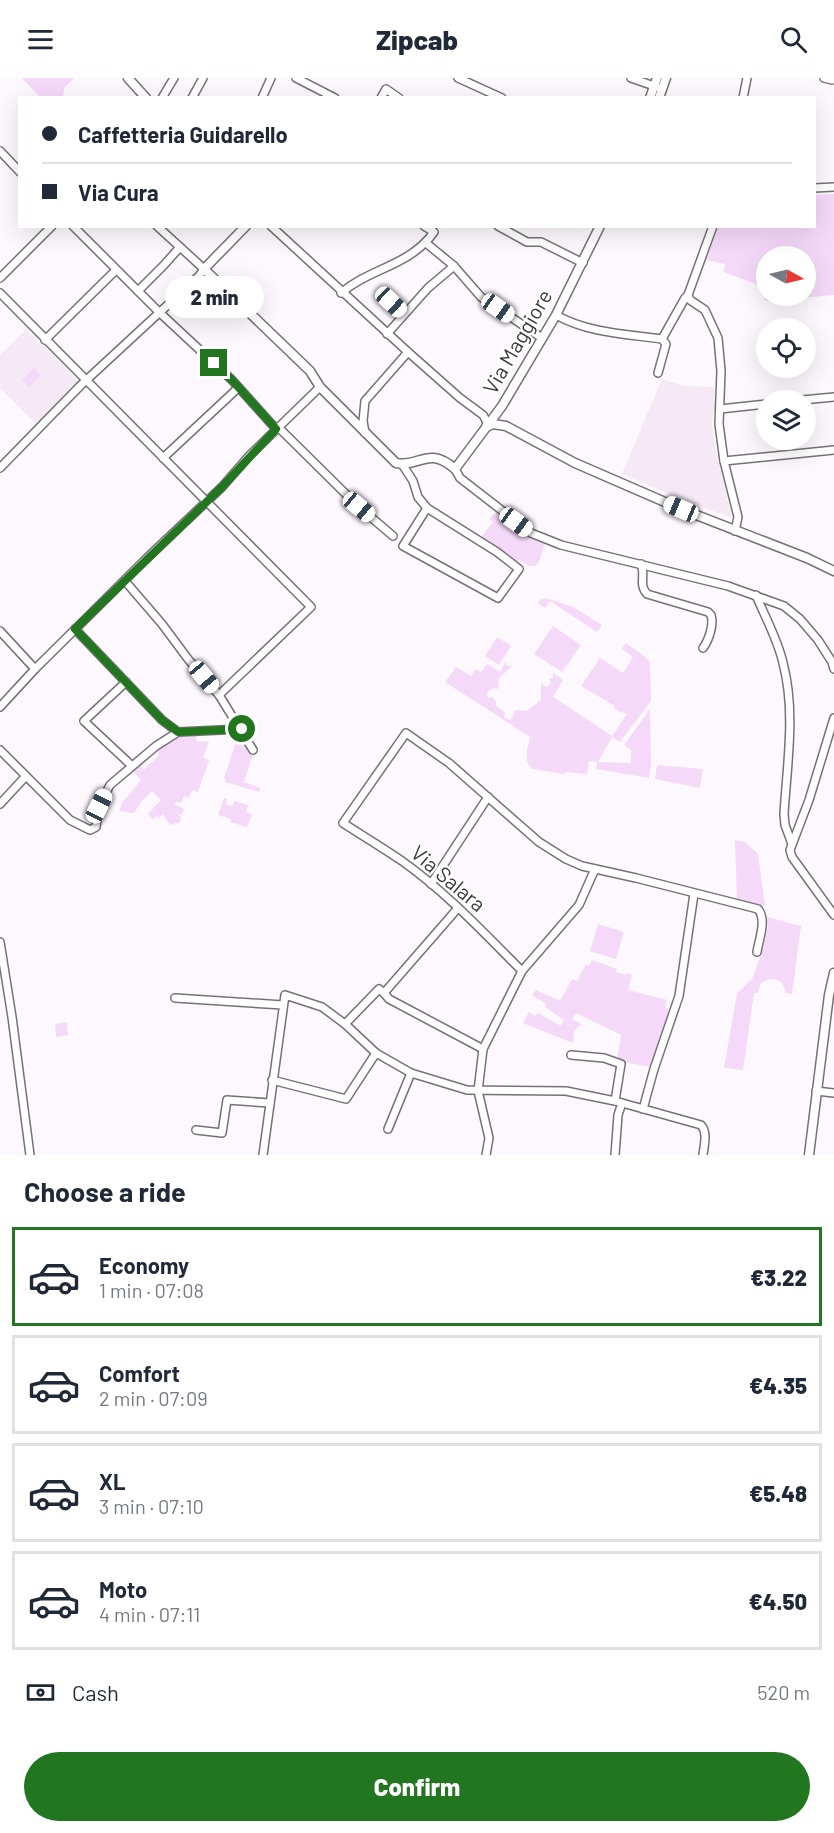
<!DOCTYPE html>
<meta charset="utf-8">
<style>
:root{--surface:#fff;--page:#f2f2f3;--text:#1f2937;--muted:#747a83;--line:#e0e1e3;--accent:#237620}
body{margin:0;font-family:Barlow,sans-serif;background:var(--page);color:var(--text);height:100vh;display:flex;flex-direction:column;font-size:22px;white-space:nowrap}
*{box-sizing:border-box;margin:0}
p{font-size:20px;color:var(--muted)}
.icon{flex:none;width:33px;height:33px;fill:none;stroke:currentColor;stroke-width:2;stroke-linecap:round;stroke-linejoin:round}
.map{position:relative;height:1077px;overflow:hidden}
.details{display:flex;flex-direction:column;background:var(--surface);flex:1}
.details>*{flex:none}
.banner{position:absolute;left:18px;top:18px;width:798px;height:132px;border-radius:0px;box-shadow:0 6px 24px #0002;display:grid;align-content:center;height:132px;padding:0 24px;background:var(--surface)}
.needle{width:39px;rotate:98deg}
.tools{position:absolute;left:756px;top:168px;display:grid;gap:12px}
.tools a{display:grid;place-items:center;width:60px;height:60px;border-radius:50%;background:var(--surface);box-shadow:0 6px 24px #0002;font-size:30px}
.end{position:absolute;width:27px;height:27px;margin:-14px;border:8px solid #237620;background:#fff;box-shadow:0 0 0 3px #fff}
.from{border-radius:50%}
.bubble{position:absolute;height:42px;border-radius:21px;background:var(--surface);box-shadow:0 6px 24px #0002;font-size:20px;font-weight:800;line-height:42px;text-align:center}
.car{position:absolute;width:18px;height:36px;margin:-18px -9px;border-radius:8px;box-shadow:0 0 4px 2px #0007;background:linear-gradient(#fff 24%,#345 0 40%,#fff 0 76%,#345 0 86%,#fff 0)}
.banner b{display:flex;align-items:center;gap:21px;height:57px;font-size:22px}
.banner b+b{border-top:2px solid var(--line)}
.banner i{width:15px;height:15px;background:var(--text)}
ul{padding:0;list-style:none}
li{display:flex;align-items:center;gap:18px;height:99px;margin:0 12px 9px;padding:0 12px;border:3px solid var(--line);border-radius:0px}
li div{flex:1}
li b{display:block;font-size:22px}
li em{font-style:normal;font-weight:800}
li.selected{border-color:var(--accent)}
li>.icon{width:54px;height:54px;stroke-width:1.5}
h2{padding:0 24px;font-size:27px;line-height:72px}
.pay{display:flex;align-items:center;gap:15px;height:66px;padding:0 24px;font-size:22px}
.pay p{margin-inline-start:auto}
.action{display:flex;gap:12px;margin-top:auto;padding:12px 24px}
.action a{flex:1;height:69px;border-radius:36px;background:var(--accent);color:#fff;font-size:24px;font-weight:800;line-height:69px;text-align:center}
header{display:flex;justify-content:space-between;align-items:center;height:78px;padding:0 24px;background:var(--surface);font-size:27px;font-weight:800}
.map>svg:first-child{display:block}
.built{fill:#f5e9f6}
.green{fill:#f5d9f9;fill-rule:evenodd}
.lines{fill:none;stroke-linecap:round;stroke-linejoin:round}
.minor-casing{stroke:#777177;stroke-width:10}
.tertiary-casing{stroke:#777177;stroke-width:11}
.minor{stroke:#fff;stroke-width:7}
.tertiary{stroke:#fff;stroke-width:8}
.route{stroke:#237620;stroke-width:8}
.labels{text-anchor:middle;stroke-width:4.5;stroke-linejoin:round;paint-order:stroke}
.street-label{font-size:21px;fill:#3b393b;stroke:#fff}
</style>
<header><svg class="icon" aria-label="menu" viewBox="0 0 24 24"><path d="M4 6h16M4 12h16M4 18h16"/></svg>Zipcab<svg class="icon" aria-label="search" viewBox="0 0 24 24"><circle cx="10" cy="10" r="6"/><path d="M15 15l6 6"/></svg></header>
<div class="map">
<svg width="834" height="1077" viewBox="0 0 834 1077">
<rect width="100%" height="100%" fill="#fdf7fe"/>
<!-- built -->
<g class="built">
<path d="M 26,252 L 78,303 L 36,346 L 0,310 L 0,277 Z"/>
<path d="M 662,301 L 684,308 L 714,309 L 715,329 L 712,342 L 714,364 L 731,436 L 729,439 L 671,417 L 622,396 Z"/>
</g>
<!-- green -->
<g class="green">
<path d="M 22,0 L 74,0 L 64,10 L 63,19 L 41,20 Z"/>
<path d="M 834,116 L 834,217 L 765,223 L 765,210 L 724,194 L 725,186 L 707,182 L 718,149 L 814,148 L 815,117 ZM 766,178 L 806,178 L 806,218 L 766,218 Z"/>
<path d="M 34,290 L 41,297 L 29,309 L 22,302 Z"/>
<path d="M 496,434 L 519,454 L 545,465 L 539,484 L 535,488 L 529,488 L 519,482 L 518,484 L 482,458 L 493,444 L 489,441 Z"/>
<path d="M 546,520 L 573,529 L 602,547 L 597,554 L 550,523 L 545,530 L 538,525 L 540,522 Z"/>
<path d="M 553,548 L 581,567 L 562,594 L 534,576 Z"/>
<path d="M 497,559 L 511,568 L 499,587 L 485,578 Z"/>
<path d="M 626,565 L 643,577 L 650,584 L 651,623 L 620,664 L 612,659 L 598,684 L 631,685 L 631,672 L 624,667 L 650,631 L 651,686 L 649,700 L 596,691 L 597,684 L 589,683 L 587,696 L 567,694 L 563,696 L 533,691 C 522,683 528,670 530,659 L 445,604 L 456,589 L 471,598 L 476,591 L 481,594 L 487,586 L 500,594 L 505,584 L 507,588 L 512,588 L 499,600 L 498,611 L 494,610 L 487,614 L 488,620 L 492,619 L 496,623 L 496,628 L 505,634 L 504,639 L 510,642 L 514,636 L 515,632 L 527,633 L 541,622 L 541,605 L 546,609 L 549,608 L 551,604 L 549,601 L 553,600 L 553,595 L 563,602 L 553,619 L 612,658 L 627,636 L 622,634 L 621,635 L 614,630 L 615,628 L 581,608 L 600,580 L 623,595 L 633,579 L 622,571 Z"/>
<path d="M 196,658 L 197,664 L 209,663 L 203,680 L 209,682 L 198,714 L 192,712 L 189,720 L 184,718 L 181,725 L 177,724 L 174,726 L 184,731 L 182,736 L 180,736 L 179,738 L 181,739 L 180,744 L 170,747 L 163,736 L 158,740 L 156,738 L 153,741 L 148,736 L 161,722 L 152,713 L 141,724 L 134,735 L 119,733 L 122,725 L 141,702 L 132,692 L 139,686 L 144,692 L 159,677 L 156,672 L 176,659 Z"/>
<path d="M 238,658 L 252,678 L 244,704 L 260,710 L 259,714 L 225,704 L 225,701 L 224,700 Z"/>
<path d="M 657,687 L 703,691 L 700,710 L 655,701 Z"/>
<path d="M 224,720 L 227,721 L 226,727 L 232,728 L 234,723 L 248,727 L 246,734 L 252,736 L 247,749 L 230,744 L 231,741 L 218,737 Z"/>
<path d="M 735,762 L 745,764 L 758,776 L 765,828 L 737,822 Z"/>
<path d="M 767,839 L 801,848 L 792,916 L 785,915 C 785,900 772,898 761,905 L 758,915 L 754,915 L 743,992 L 724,990 L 737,915 L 752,901 L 764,868 L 768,849 Z"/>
<path d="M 598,846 L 624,854 L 616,881 L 590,873 Z"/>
<path d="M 592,882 L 617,891 L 616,894 L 626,897 L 627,895 L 632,897 L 628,912 L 667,922 L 665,929 L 668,930 L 668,933 L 671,934 L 652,989 L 617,983 L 621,957 L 576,935 L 572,941 L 581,946 L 574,953 L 573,965 L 523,945 L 529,934 L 535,938 L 538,935 L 561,948 L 564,942 L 545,929 L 546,926 L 532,917 L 536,912 L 560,923 L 572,901 L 577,903 L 586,886 L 589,888 Z"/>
<path d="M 67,944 L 68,957 L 56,959 L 55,946 Z"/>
</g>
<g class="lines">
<!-- minor casing -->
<g class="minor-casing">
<g id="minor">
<path d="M 296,0 L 335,20"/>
<path d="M 458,0 L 502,20"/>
<path d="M 631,0 L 657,9"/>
<path d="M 824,0 L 832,2"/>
<path d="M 162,20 L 174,0"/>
<path d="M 192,20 L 203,0"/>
<path d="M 262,20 L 271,0"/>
<path d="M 381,20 L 386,11 L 399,20"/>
<path d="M 743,20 L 747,0"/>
<path d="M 0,73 L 20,94"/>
<path d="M 814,110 L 834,109"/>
<path d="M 73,148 L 159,234 L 232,302 L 276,351"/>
<path d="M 271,148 L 408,274 L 460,320 L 483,337 L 487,344 L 486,349"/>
<path d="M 498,148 L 527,164 L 541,164 L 583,185"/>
<path d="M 426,165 L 454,188 L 481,219 L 542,260"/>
<path d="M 0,200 L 52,148"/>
<path d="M 138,213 L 164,187 L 180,169"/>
<path d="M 0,215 L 311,529 L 219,617"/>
<path d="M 341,215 C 370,190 410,188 434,154 L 424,148"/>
<path d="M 688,217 L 690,222 L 705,232 L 718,260 L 721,293 L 719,346 L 724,383 L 738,439 L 735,453"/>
<path d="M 391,224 L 403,236"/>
<path d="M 556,237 C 588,255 626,256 662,261"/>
<path d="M 387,256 L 428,210 L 454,188"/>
<path d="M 662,261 L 685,220 L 688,217 L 713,148"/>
<path d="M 45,262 L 116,192"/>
<path d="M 658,295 L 666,266 L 662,261"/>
<path d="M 802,322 L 834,319"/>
<path d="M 720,331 L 766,326"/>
<path d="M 278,349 L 359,429 L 393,458"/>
<path d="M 365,355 L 363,343 L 365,323 L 408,274"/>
<path d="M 163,380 L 238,310"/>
<path d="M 724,383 L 834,372"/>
<path d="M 402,386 L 413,403 L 418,419 L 427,430 L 497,474 L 519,491 L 498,520 L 403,468 L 427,430"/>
<path d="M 0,390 L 81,307 L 199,198 L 204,191 L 157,148"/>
<path d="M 455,391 L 460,400 L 531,455 L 561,467 L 728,508 L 784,528 L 800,541 L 818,562 L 832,584 L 834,591"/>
<path d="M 641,486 C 646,497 638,506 647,516 L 708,534 L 711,537 C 714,546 709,562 703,570"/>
<path d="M 125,503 L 162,546 L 188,581 L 219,617 L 253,672"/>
<path d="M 756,517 C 765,539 778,562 783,585 C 796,634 787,686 784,736 L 785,747 L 792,766"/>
<path d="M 75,551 L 162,642 L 178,654"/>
<path d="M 0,553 L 35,591"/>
<path d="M 126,604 L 84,643 L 131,687"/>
<path d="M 0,629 L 35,591 L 148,479 L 222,409 L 250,377 L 320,309"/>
<path d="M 834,640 L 809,722 L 790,772 L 792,779 L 834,837"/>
<path d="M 0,672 L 70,742 L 90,752 L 96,749 L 99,728 L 110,707 L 156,668 L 178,654 L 242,651"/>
<path d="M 0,726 L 26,698"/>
<path d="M 431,806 L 488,719"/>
<path d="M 0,864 L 12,939 L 30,1077"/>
<path d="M 522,893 C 484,855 446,814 402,783 C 383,770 363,758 343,745 L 406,655 L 449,685 L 539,764 L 566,781 L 582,788 L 636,800 L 758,831 C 767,842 759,861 757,874"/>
<path d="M 384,915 L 389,921 L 483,971"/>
<path d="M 175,920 L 283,927"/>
<path d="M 345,946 L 379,911 L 384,915 L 458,830"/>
<path d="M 571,977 L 604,980 L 621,986 L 615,1023"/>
<path d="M 272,1002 L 346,1021 L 376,975"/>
<path d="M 816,1013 L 834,1015"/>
<path d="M 643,1031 L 654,991 L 679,918 L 694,816"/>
<path d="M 388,1051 L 411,995"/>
<path d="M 196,1052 L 222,1055 L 227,1022 L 270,1025"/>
<path d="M 263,1077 L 285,917 L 322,929 L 345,946 L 376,975 L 411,995 L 467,1012 L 566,1013 L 615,1023 L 701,1047 C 708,1055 704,1067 703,1077"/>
<path d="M 486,1077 L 489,1060 L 478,1013 L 483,971 L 522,893 L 579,827 L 595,791"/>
<path d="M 615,1077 L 618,1037 L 622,1025"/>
</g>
</g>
<!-- tertiary casing -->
<g class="tertiary-casing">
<g id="tertiary">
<path d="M 128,0 L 146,20"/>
<path d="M 650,20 L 657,0"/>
<path d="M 659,20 L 666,0"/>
<path d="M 246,148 L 204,191 L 310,293 L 320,309 L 396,385 C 419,390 428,367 455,391 L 502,328 L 556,237 L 600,148"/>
<path d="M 486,349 L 493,346 L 506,348 L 575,385 L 681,431 L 807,480 L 834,493"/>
<path d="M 809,1077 L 829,917 L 834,895"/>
</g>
</g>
<!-- minor -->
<use href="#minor" class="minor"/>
<!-- tertiary -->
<use href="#tertiary" class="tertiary"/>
</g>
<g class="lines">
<!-- route -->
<path class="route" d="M 214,285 L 232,302 L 276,351 L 222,409 L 75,551 L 162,642 L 178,654 L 242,651"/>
</g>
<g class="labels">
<!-- street labels -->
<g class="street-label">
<text transform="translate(518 264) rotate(-60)" y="7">Via Maggiore</text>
<text transform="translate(448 801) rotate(40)" y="7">Via Salara</text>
</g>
</g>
</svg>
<div class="tools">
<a><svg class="needle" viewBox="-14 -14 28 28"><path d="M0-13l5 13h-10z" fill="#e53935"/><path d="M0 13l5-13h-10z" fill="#747a83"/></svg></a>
<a><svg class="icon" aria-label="locate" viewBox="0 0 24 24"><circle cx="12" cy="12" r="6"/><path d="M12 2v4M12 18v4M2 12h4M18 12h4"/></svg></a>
<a><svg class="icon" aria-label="layers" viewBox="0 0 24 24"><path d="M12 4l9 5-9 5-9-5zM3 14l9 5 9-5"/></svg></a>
</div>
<i class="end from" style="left:242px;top:651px"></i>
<i class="end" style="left:214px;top:285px"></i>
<div class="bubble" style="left:165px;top:198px;width:99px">2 min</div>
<i class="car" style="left:391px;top:224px;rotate:133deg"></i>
<i class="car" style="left:498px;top:230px;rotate:125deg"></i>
<i class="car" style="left:359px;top:429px;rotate:130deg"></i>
<i class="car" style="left:681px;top:431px;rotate:293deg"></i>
<i class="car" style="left:516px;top:444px;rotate:126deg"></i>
<i class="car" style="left:204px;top:599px;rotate:140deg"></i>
<i class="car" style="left:99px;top:728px;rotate:26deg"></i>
<div class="banner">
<b><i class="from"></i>Caffetteria Guidarello</b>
<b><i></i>Via Cura</b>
</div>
</div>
<section class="details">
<h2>Choose a ride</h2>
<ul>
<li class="selected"><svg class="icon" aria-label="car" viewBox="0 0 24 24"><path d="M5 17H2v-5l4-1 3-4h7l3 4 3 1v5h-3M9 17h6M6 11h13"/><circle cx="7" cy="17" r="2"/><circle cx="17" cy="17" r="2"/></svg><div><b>Economy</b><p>1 min · 07:08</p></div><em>€3.22</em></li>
<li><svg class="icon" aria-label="car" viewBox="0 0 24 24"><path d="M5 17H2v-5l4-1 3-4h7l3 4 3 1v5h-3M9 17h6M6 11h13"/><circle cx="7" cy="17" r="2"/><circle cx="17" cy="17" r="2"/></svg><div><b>Comfort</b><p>2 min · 07:09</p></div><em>€4.35</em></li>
<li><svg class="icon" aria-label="car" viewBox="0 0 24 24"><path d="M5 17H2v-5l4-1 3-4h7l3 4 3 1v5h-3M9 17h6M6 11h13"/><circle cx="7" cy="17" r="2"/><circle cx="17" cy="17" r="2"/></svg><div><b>XL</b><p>3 min · 07:10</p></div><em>€5.48</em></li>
<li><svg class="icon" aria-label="car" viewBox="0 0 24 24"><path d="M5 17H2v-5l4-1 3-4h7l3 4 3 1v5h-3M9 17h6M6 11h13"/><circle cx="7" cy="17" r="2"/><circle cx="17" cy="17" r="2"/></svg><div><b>Moto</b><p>4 min · 07:11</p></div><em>€4.50</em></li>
</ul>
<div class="pay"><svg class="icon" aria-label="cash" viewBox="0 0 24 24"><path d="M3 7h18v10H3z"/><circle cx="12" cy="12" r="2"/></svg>Cash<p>520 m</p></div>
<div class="action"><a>Confirm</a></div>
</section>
